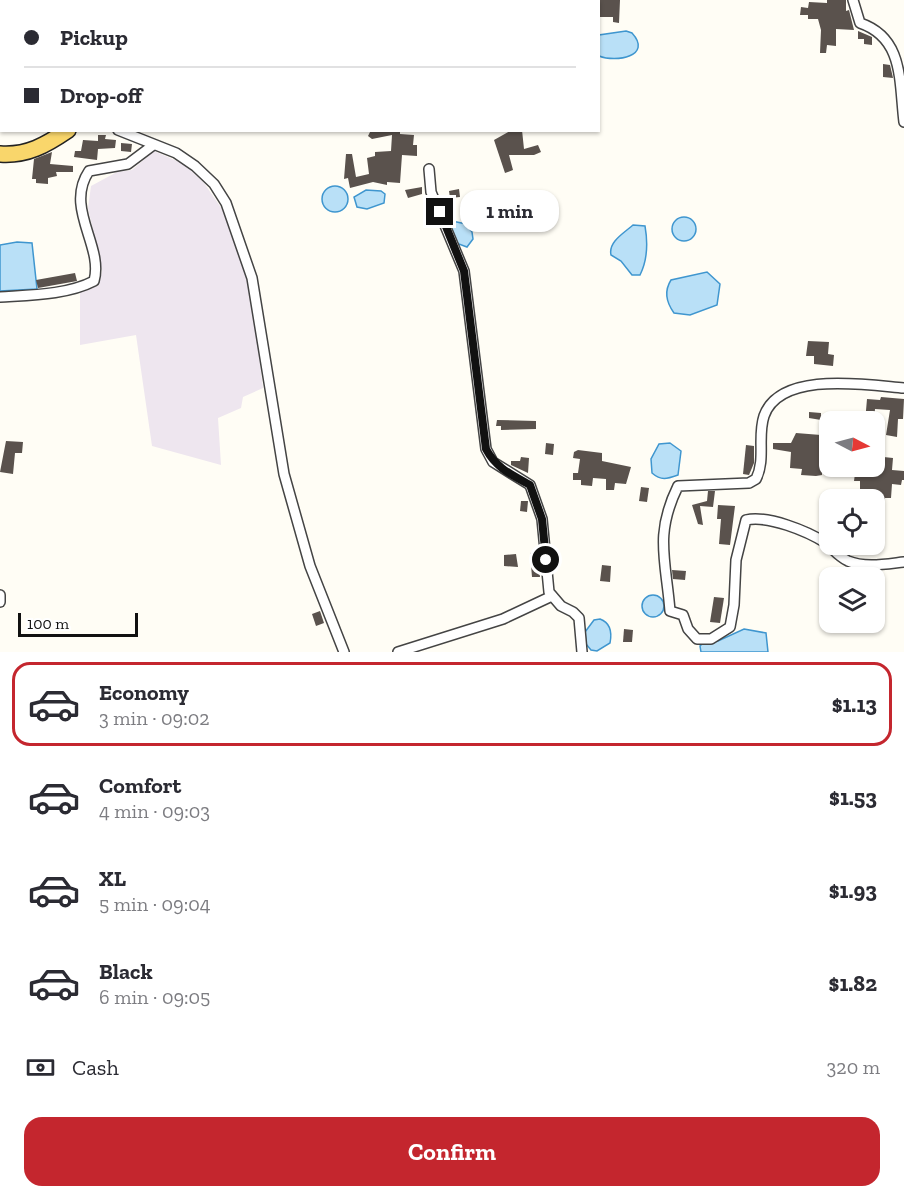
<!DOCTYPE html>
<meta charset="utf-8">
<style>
:root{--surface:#fff;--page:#f7f7f7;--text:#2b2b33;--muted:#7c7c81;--line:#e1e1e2;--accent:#c4262e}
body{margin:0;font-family:"Zilla Slab",serif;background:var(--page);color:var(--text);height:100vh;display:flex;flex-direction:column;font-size:22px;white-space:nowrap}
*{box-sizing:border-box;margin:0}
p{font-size:20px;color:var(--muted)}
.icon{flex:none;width:33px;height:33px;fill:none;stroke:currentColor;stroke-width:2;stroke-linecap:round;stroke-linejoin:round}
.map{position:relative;height:652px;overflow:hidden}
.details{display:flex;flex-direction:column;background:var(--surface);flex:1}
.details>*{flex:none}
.guide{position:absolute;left:0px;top:0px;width:600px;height:132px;box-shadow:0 2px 4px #0004;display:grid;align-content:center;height:132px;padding:0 24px;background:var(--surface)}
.needle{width:39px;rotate:96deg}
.controls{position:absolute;left:819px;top:411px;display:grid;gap:12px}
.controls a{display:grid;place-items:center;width:66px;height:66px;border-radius:12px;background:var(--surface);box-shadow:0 2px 4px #0004;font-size:30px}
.scale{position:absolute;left:18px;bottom:15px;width:120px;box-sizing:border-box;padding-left:6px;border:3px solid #111;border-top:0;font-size:16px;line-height:21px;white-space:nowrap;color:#111;-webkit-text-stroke:4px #fff;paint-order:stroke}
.end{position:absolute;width:27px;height:27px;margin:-14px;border:8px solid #111;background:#fff;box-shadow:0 0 0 3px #fff}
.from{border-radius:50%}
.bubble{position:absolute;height:42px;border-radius:18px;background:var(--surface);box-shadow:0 2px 4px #0004;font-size:20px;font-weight:800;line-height:42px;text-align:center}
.guide b{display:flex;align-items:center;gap:21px;height:57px;font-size:22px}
.guide b+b{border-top:2px solid var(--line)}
.guide i{width:15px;height:15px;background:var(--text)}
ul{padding:10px 0 0;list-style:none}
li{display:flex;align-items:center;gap:18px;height:84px;margin:0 12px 9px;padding:0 12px;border:3px solid transparent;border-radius:18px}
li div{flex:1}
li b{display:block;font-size:22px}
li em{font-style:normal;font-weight:800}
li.current{border-color:var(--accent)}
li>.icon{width:54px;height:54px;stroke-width:1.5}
.pay{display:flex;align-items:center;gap:15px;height:66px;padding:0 24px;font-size:22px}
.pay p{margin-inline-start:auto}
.cta{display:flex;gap:12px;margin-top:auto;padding:12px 24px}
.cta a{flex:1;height:69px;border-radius:18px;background:var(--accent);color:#fff;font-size:24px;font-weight:800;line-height:69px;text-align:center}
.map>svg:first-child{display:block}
.industrial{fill:#eee6ef}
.water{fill:#b9e0f7;stroke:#3f96cf;stroke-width:1.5}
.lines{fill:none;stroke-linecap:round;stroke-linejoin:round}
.canal{stroke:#b9e0f7;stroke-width:8}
.building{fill:#5a524d}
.street-casing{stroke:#444;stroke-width:12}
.primary-casing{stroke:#222;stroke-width:18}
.street{stroke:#fff;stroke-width:9}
.primary{stroke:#f9d66b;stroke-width:15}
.route{stroke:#111;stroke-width:8}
</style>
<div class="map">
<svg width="904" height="652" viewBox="0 0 904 652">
<rect width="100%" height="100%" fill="#fffdf5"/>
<!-- industrial -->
<path class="industrial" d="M 154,151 L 184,164 L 204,183 L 222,209 L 251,289 L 263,388 L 243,397 L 241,408 L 218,418 L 221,465 L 152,446 L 136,335 L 80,345 L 80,292 L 99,285 L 102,271 L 88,208 L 91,186 L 117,172 L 132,170 Z"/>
<!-- water -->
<g class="water">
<path d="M 626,31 L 632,33 C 653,56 616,63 599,56 L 599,35 Z"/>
<circle cx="335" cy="199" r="13"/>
<path d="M 366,190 L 381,191 L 385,194 L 384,203 L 367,209 L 357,207 L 354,197 Z"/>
<circle cx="684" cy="229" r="12"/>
<path d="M 452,221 L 466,224 L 472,232 L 473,239 L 467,247 L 456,243 L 449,230 Z"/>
<path d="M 633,225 L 645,226 C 648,243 648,259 640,275 L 632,275 L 621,261 L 611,255 C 608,242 624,233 633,225 Z"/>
<path d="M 17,242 L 32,243 L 37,289 L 0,291 L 0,245 Z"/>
<path d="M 707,272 L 720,284 L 717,305 L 690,315 L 674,313 C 666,302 664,291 671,280 Z"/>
<path d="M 670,443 L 681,451 L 678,475 C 667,479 661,481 652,473 L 651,459 L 659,444 Z"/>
<circle cx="653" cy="606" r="11"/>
<path d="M 600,619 C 611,623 612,633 610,643 L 597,651 L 591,650 L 586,644 L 585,632 L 594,620 Z"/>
<path d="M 744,629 L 766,633 L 768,652 L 701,652 L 700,646 L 704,642 L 718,641 Z"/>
</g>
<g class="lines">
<!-- canal -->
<path class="canal" d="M 0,122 L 2,122"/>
</g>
<!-- building -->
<g class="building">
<path d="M 598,0 L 620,0 L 619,23 L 613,22 L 613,17 L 598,17 Z"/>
<path d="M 827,0 L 846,0 L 846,11 L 849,10 L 854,30 L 836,29 L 836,46 L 827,45 L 826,53 L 820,53 L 821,30 L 818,19 L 808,19 L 808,15 L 800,15 L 801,7 L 808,8 L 809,2 L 827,3 Z"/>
<path d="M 858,31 L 872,37 L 872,45 L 864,44 L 864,39 L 858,39 Z"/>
<path d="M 883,64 L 890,65 L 893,78 L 883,77 Z"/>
<path d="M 371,130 L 400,130 L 400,134 L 414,135 L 413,145 L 417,145 L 417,156 L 402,155 L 400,183 L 387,182 L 387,185 L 373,182 L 350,188 L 348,178 L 344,179 L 346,154 L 352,154 L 356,177 L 369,174 L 367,158 L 375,156 L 375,152 L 391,151 L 392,135 L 372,139 L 368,136 Z"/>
<path d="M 512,130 L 522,130 L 524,149 L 538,145 L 541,152 L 534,155 L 509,155 L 513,170 L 505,173 L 494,140 Z"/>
<path d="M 98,135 L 106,135 L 105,139 L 116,140 L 115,148 L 98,149 L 97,160 L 74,157 L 75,151 L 81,151 L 83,140 L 98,141 Z"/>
<path d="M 121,143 L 132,144 L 131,152 L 121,151 Z"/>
<path d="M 52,152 L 50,164 L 73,166 L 73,172 L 56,172 L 57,176 L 48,178 L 48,184 L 36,183 L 36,179 L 32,179 L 34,159 Z"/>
<path d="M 422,187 L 422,194 L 408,198 L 405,190 Z"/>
<path d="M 459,189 L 460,197 L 450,198 L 449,191 Z"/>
<path d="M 75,273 L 77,281 L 38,288 L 36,280 Z"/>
<path d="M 808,341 L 829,342 L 828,354 L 834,355 L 833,366 L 814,364 L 814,356 L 806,356 Z"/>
<path d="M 881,397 L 904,399 L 903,419 L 898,419 L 897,437 L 886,435 L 890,410 L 875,409 L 874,422 L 865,422 L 867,399 L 880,400 Z"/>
<path d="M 809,412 L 821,413 L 821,420 L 809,418 Z"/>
<path d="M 497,420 L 536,421 L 536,429 L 501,430 L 501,426 L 496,426 Z"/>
<path d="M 796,433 L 821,435 L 823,452 L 830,452 L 830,471 L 822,471 L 822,475 L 816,476 L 801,475 L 802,469 L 790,468 L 791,452 L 773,449 L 773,443 L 791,443 Z"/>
<path d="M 6,441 L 23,442 L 22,453 L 15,453 L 13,474 L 0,472 Z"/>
<path d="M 546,443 L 554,444 L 553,455 L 545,454 Z"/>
<path d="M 746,445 L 754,446 L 754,463 L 749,475 L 743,474 Z"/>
<path d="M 578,450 L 602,453 L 602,461 L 631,467 L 626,484 L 615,483 L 614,490 L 606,490 L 606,479 L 593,478 L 592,486 L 581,485 L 581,480 L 573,480 L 573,473 L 578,473 L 580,459 L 573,458 L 574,452 Z"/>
<path d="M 874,456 L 893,458 L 892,470 L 904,471 L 904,480 L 902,480 L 901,485 L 892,484 L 891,498 L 885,498 L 885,502 L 876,501 L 877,497 L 860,496 L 860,481 L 854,481 L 856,466 L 874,466 Z"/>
<path d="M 521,457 L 529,458 L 528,473 L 511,465 L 511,461 L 520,461 Z"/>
<path d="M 641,487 L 649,488 L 647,502 L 639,501 Z"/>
<path d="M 708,491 L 715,491 L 713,507 L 700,506 L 703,525 L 698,524 L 692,505 L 707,501 Z"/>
<path d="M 521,501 L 528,501 L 527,512 L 520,511 Z"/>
<path d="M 718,505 L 735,506 L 730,545 L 719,544 L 721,519 L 717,519 Z"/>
<path d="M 537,552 L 540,577 L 532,577 L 530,553 Z"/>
<path d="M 516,554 L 518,567 L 504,566 L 504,555 Z"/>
<path d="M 602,565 L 611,566 L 610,582 L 600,581 Z"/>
<path d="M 672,570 L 686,571 L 685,580 L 673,579 Z"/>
<path d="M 714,597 L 724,598 L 720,623 L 710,622 Z"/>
<path d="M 320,611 L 324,623 L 316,626 L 312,614 Z"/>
<path d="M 624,629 L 633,630 L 632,642 L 623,642 Z"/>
</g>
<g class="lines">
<!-- street casing -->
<g class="street-casing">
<g id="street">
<path d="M 853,0 L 860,23 C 904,38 899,81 904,122"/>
<path d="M 0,93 L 2,92"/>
<path d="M 118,130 L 176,153 L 195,166 L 214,184 L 226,203 L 252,278 L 284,474 L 310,566 L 344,652"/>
<path d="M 429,169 L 431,192 L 464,271 L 486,449 L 493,462 L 530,485 L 542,519 L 549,592 L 561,606 L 573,612 L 579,618 L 582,652"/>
<path d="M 0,297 C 30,295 67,295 94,281 C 104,246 64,208 89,171 L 128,164 L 152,146"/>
<path d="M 904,388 C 868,385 780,370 764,416 C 757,437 766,459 756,479 L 749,483 L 678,486 C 654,535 666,560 670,611 L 683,615 L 688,629 L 697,639 L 711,639 L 730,627 L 734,605 L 736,560 L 746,520 C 768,515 807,531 826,543 C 833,549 839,557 848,561 C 865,568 886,564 904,562"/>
<path d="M 0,595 L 0,602"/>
<path d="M 398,652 L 503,619 L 552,596"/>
</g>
</g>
<!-- primary casing -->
<g class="primary-casing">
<g id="primary">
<path d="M 285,2 L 289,0"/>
<path d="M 0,154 C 27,156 46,145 68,130"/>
</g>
</g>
<!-- street -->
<use href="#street" class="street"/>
<!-- primary -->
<use href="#primary" class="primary"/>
</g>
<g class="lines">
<!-- route -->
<path class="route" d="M 440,212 L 464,271 L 486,449 C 496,468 512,475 530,485 L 542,519 L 546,560"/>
</g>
</svg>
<div class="controls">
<a><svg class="needle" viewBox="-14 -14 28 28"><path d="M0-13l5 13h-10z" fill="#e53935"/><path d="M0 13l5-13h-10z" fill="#7c7c81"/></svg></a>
<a><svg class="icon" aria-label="locate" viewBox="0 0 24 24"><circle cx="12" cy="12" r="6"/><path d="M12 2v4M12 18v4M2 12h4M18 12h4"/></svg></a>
<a><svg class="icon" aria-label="layers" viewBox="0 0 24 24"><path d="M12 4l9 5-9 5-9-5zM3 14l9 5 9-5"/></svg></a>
</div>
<div class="scale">100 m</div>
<i class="end from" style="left:546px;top:560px"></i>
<i class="end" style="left:440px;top:212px"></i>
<div class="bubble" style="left:460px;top:190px;width:99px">1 min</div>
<div class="guide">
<b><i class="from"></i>Pickup</b>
<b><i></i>Drop-off</b>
</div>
</div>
<section class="details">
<ul>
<li class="current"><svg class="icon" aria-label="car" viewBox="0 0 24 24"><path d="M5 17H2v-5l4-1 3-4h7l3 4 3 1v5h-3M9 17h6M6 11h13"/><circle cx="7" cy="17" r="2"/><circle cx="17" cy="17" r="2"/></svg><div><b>Economy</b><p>3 min · 09:02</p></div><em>$1.13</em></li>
<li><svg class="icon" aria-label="car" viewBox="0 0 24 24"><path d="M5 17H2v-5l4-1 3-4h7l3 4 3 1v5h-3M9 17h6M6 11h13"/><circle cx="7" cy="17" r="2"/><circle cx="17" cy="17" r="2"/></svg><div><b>Comfort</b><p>4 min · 09:03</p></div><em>$1.53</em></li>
<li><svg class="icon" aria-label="car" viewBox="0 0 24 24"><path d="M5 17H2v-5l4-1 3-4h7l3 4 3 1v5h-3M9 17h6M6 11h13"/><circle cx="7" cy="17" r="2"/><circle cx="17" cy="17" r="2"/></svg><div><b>XL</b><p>5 min · 09:04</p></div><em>$1.93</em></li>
<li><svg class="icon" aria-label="car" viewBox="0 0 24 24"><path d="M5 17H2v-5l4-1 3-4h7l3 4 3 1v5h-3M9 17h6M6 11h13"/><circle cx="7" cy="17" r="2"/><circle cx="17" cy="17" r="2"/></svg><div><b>Black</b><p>6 min · 09:05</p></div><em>$1.82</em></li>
</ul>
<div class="pay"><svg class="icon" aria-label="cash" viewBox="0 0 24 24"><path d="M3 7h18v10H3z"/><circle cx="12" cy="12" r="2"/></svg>Cash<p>320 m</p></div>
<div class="cta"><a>Confirm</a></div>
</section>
